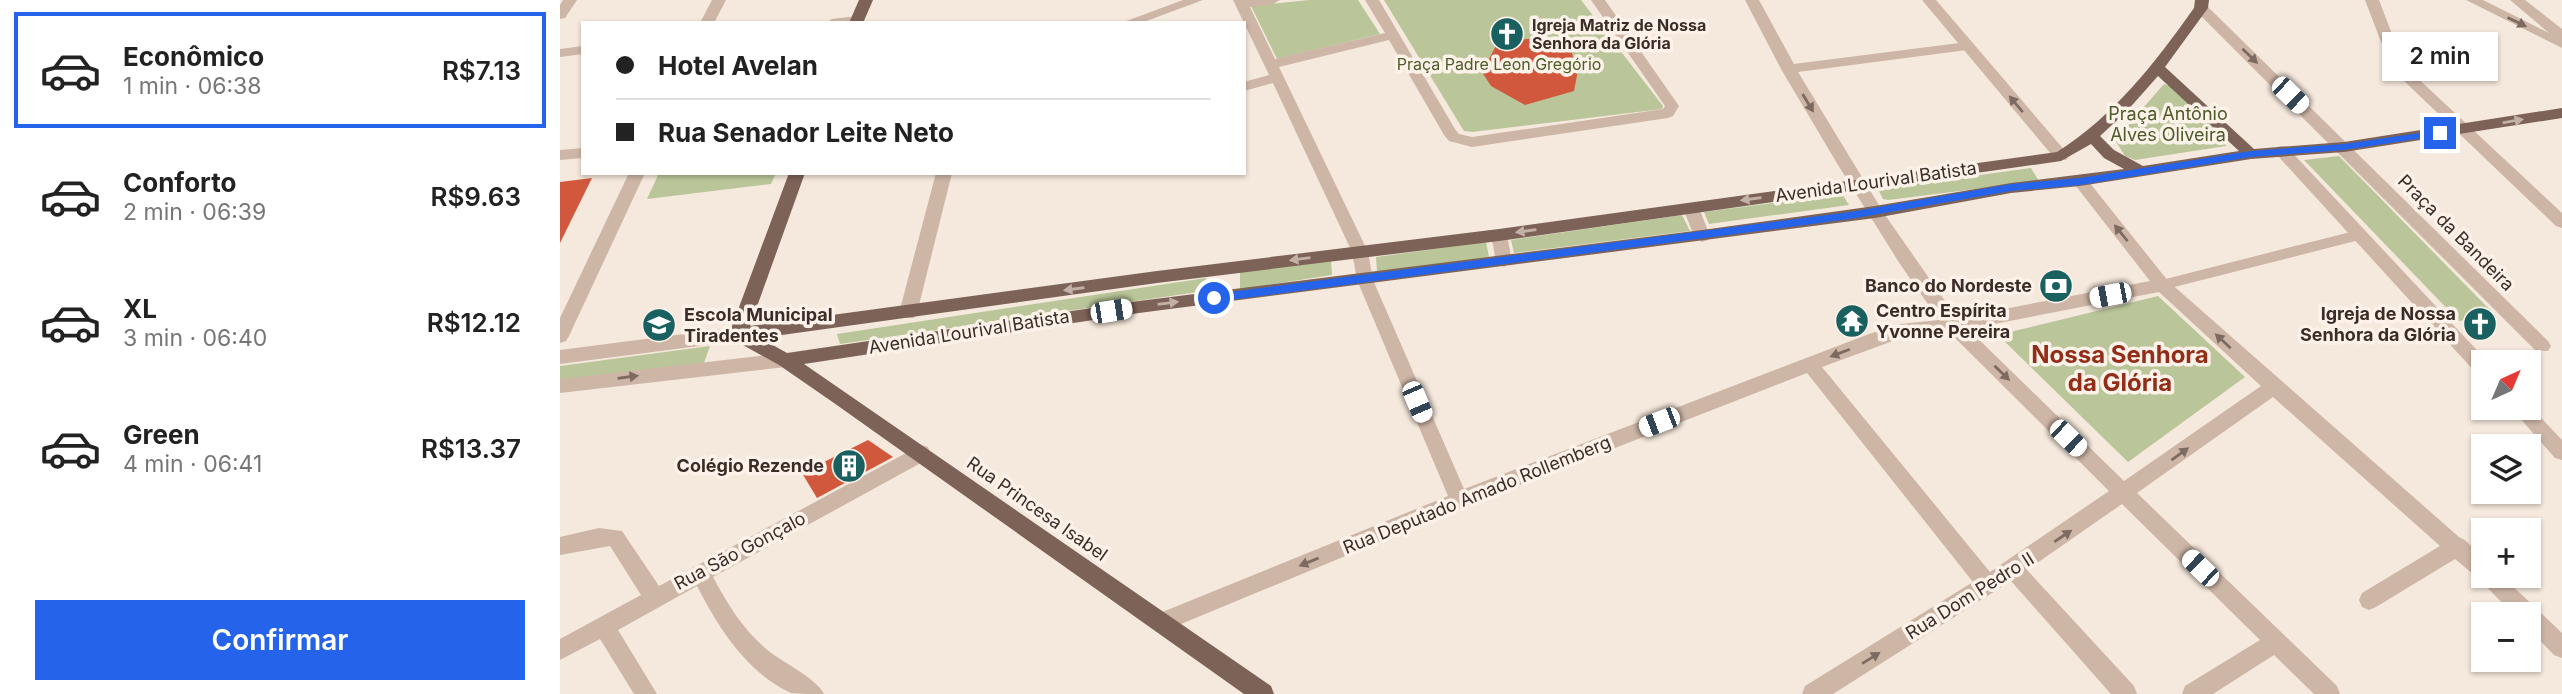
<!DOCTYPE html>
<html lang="pt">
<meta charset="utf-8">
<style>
:root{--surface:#fff;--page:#f6f6f6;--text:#222;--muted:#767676;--line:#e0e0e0;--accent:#2563eb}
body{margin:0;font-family:Inter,sans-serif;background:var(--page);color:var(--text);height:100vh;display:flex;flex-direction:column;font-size:26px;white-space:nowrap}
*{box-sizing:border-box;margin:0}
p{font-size:23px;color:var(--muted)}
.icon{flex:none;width:38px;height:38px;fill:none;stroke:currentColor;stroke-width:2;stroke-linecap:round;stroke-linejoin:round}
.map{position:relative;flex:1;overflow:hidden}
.panel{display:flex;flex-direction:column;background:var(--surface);width:560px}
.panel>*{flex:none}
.hud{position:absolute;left:21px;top:21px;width:665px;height:154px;border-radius:0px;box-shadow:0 2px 5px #0004;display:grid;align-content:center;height:154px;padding:0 35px;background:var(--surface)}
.needle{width:46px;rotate:44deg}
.tools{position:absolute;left:1911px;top:350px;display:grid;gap:14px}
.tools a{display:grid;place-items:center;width:70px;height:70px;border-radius:0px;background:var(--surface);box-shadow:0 2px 5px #0004;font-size:35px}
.end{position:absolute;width:32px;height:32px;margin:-16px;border:9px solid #2563eb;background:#fff;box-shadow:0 0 0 4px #fff}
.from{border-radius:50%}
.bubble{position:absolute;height:49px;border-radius:0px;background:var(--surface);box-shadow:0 2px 5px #0004;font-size:23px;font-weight:600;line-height:49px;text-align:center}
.car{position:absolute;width:21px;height:42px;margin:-21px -10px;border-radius:9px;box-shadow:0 0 5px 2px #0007;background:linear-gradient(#fff 24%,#345 0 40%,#fff 0 76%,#345 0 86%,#fff 0)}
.hud b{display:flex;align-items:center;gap:24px;height:66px;font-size:26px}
.hud b+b{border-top:2px solid var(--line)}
.hud i{width:18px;height:18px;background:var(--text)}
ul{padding:12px 0 0;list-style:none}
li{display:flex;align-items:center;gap:21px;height:116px;margin:0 14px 10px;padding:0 21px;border:4px solid transparent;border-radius:0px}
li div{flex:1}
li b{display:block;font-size:26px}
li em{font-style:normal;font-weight:600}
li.selected{border-color:var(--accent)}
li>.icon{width:63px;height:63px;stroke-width:1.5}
.cta{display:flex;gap:14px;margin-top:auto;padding:14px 35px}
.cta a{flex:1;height:80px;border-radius:0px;background:var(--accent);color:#fff;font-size:28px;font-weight:600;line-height:80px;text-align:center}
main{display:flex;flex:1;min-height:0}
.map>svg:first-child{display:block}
.green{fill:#bac69a}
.building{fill:#d2583d}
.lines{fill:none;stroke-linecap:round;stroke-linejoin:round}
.pedestrian{stroke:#ceb6a6;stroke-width:10}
.minor{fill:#ceb6a6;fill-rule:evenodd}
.tertiary{fill:#ceb6a6;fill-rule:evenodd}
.primary{fill:#7d6257;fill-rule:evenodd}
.oneway{fill:#7d6a61}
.oneway2{fill:#c3b1a7}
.route{fill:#2563eb}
.labels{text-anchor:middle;stroke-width:7;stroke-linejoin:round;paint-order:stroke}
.far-poi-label{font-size:16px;font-weight:bold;fill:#3a2c28;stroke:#fcf2e9;text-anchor:start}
.far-park-label{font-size:16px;fill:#4c5b29;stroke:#fcf2e9}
.park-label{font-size:18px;fill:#4c5b29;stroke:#fcf2e9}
.street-label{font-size:18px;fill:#3a2c28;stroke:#fcf2e9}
.poi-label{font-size:18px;font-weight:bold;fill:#3a2c28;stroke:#fcf2e9;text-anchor:end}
.district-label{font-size:24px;font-weight:bold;fill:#922e18;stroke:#fcf2e9}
</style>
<main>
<section class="panel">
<ul>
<li class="selected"><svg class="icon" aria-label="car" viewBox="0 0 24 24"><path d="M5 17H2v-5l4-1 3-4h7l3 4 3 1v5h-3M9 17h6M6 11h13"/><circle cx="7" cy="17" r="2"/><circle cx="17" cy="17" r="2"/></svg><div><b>Econômico</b><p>1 min · 06:38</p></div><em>R$7.13</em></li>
<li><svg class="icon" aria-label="car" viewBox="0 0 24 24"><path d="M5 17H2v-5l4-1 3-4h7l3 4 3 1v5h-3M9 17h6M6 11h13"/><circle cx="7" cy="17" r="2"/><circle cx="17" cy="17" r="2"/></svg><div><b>Conforto</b><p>2 min · 06:39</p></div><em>R$9.63</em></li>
<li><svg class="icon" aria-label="car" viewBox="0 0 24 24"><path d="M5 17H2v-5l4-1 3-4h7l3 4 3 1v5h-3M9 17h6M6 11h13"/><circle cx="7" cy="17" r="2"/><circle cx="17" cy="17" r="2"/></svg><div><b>XL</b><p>3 min · 06:40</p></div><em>R$12.12</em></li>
<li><svg class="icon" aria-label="car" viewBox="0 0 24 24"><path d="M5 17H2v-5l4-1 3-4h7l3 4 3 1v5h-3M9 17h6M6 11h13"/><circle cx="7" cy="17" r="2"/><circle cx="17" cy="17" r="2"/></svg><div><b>Green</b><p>4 min · 06:41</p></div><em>R$13.37</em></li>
</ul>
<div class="cta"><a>Confirmar</a></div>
</section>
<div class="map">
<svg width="2002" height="694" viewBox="0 0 2002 694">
<rect width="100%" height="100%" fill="#f5e8dc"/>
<!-- green -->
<g class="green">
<path d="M 749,0 L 798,0 L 820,34 L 717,59 L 691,6 Z"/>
<path d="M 824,0 L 1021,0 L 1103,106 L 1102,109 L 912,132 L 904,131 Z"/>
<path d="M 1604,84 L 1610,86 L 1666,137 L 1666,146 L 1575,160 L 1565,156 L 1555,140 Z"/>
<path d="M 1779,156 L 1936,316 L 1899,321 L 1744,160 Z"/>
<path d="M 1471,168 L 1479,181 L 1328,200 L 1323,199 L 1318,189 Z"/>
<path d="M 99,173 L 216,173 L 211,184 L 87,199 Z"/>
<path d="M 1282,194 L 1289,205 L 1149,224 L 1144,212 Z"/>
<path d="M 1122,215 L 1130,231 L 954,253 L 951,240 Z"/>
<path d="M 926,242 L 929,257 L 817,272 L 816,257 Z"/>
<path d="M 771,261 L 772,275 L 680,289 L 680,271 Z"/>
<path d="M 646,278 L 645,291 L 280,344 L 277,334 Z"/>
<path d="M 1598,296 L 1685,377 L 1568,462 L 1438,335 Z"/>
<path d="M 150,346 L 144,363 L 0,382 L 0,366 Z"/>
</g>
<!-- building -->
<g class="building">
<path d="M 957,34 L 960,40 L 973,38 L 989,45 L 995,41 L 1011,49 L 1014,61 L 1020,60 L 1014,91 L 965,105 L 931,86 L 920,69 L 925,59 L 929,59 L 940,38 Z"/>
<path d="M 32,178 L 0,243 L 0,182 Z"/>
<path d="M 308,440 L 333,457 L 257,498 L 242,473 Z"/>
</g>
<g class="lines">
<!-- pedestrian -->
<path class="pedestrian" d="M 1602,285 L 1799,235"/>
<!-- minor -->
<g class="minor">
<path d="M 3,0 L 17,0 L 5,18 L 0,19 L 0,5 Z"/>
<path d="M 152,0 L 166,0 L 154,23 L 140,23 Z"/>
<path d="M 623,0 L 643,0 L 581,23 L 561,23 Z"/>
<path d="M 673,0 L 720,0 L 713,4 L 690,7 L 715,59 L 825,33 L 805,0 L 819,0 L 895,129 L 899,134 L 912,137 L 1103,109 L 1105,106 L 1031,0 L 1045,0 L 1119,106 L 1113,116 L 1108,118 L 912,147 L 889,141 L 884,135 L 829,40 L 719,67 L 808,252 L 813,280 L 904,489 L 1309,334 L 1341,324 L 1379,320 L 1340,264 L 1278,165 L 1221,69 L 1185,0 L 1199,0 L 1234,64 L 1407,42 L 1414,46 L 1407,50 L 1238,72 L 1325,215 L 1397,318 L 1590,281 L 1512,181 L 1520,176 L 1525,177 L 1608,281 L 1899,537 L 1905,540 L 1923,558 L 1923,576 L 1942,576 L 2002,633 L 2002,658 L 1994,655 L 1969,629 L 1969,614 L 1953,614 L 1919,579 L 1895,559 L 1816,607 L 1809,610 L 1802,607 L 1799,600 L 1802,593 L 1880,546 L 1713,397 L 1577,493 L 1777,686 L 1780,694 L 1754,694 L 1714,655 L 1653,694 L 1622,694 L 1625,686 L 1700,640 L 1562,504 L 1467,570 L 1574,686 L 1577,694 L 1551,694 L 1451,581 L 1273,694 L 1242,694 L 1245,686 L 1413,582 L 1247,373 L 906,506 L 609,629 L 602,632 L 595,629 L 591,622 L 595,615 L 888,496 L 797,280 L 792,252 L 713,83 L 684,91 L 684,82 L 709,75 ZM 1599,292 L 1701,386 L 1564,481 L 1408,329 ZM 1389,332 L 1549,491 L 1430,572 L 1262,367 L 1341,338 Z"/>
<path d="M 1805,0 L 1819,0 L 1840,55 L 1852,73 L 2002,213 L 2002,228 L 1996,226 L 1842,79 L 1826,55 Z"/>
<path d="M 1906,0 L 1923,0 L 1989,33 L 1950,0 L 1965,0 L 2002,29 L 2002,48 Z"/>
<path d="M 1641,4 L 1646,5 L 1988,341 L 1991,346 L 1988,351 L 1976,351 L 1636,11 L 1634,8 Z"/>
<path d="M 297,16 L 302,17 L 302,23 L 266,23 L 272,19 Z"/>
<path d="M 23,46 L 23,54 L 0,57 L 0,49 Z"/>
<path d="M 23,148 L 23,158 L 0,160 L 0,150 Z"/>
<path d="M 69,173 L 85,173 L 9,336 L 6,341 L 0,343 L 0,318 Z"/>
<path d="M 376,173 L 392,173 L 357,313 L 354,318 L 342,318 L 339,313 Z"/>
<path d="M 1131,203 L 1139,208 L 1150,236 L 1148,240 L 1142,242 L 1134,236 L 1123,208 Z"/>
<path d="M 939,229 L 947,235 L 952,261 L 944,267 L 936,261 L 931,235 Z"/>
<path d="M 178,327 L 184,329 L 187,334 L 184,339 L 178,341 L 0,364 L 0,350 Z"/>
<path d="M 225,353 L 231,355 L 234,360 L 231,365 L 225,367 L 0,393 L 0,379 Z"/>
<path d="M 361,445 L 368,447 L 370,453 L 368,459 L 153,577 C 167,603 182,628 204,647 C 219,661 257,678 264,694 C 254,694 240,694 231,693 C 187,673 158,627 137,586 L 58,630 L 97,694 L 74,694 L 40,639 L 0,660 L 0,639 L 81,595 L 50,546 L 0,555 L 0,537 L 39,528 L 62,531 L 99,586 Z"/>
</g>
<!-- tertiary -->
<g class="tertiary">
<path d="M 1362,0 L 1376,0 L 1506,152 L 1509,156 L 1506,160 L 1496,160 Z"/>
<path d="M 1722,146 L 1727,147 L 1928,362 L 1923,362 L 1923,376 L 1917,374 L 1717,155 L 1715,151 L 1717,147 Z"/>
<path d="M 1969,405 L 2002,440 L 2002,460 L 1995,458 L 1951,408 L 1969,408 Z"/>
</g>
<!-- primary -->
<g class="primary">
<path d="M 299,0 L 313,0 L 303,23 L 289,23 Z"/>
<path d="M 1635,0 L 1649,0 L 1648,8 L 1605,67 L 1694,149 L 1784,142 L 2002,108 L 2002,118 L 1784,152 L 1691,159 L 1520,186 L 1451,193 L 1315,218 L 579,313 L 244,364 L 711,686 L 714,694 L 684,694 L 274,403 L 219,365 L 172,339 L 169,334 L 229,173 L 245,173 L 190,326 L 597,271 L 939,229 L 1497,152 C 1555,115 1595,63 1634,8 ZM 1598,76 L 1679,151 L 1583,166 L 1554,150 L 1540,136 L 1566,112 ZM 1531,144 L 1544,158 L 1564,169 L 1451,183 L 1315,206 L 1142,230 L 579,301 L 227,353 L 200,338 L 597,283 L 939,241 L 1501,161 Z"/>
</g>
</g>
<!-- one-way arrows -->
<defs><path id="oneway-solid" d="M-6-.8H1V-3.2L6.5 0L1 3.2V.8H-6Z" transform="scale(1.75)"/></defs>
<g class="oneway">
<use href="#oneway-solid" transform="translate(1957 22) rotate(26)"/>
<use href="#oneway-solid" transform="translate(1690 56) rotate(44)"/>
<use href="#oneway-solid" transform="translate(1248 103) rotate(59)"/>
<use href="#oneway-solid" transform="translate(1456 104) rotate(-130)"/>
<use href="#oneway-solid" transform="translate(1561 233) rotate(-129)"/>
<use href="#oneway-solid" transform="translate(1663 341) rotate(-137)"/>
<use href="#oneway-solid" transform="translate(1280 353) rotate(159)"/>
<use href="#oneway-solid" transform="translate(1442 373) rotate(44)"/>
<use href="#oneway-solid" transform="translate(68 377) rotate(-8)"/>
<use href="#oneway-solid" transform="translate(1620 454) rotate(-36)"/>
<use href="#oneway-solid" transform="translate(1503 536) rotate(-34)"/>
<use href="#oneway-solid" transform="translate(749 562) rotate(158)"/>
<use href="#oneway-solid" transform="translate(1311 658) rotate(-32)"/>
</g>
<g class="oneway2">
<use href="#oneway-solid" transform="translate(1953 121) rotate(-10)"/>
<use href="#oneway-solid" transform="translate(1191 199) rotate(172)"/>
<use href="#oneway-solid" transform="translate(966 231) rotate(172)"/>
<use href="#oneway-solid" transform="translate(740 259) rotate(173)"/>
<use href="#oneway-solid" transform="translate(514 289) rotate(172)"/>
<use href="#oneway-solid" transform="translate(608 303) rotate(-7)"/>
</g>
<!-- route -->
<path class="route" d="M 1880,130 L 1885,133 L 1883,135 L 1784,150 L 1691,157 L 1520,185 L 1451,191 L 1290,219 L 654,302 L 649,298 L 654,294 L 1290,212 L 1451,184 L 1520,178 L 1691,151 L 1784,144 Z"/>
<!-- icons -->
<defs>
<g id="church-disc" transform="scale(1.75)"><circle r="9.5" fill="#196060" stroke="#fcf2e9"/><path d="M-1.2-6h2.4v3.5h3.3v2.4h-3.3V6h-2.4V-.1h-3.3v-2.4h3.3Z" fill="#fff"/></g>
<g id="bank-disc" transform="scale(1.75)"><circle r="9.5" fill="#196060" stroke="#fcf2e9"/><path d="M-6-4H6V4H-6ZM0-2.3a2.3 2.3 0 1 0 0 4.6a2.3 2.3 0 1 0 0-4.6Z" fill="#fff"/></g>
<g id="temple-disc" transform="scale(1.75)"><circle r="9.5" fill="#196060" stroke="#fcf2e9"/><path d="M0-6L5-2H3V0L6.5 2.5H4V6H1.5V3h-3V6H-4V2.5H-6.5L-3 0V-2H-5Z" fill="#fff"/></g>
<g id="school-disc" transform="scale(1.75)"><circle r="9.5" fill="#196060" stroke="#fcf2e9"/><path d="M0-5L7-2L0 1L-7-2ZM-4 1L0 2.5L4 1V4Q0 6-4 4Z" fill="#fff"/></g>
<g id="building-disc" transform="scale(1.75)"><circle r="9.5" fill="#196060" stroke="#fcf2e9"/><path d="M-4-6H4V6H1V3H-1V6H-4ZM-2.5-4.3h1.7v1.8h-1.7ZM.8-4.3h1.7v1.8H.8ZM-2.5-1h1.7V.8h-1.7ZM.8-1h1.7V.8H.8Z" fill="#fff"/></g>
</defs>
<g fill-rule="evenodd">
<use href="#church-disc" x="947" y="34"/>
<use href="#bank-disc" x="1496" y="286"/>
<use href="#temple-disc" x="1292" y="321"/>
<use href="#church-disc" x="1920" y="324"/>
<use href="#school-disc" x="99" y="325"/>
<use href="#building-disc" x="289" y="466"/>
</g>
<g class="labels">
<!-- far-poi labels -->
<g class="far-poi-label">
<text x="972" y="31">Igreja Matriz de Nossa<tspan x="972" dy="18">Senhora da Glória</tspan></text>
</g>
<!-- far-park labels -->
<g class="far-park-label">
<text x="939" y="70">Praça Padre Leon Gregório</text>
</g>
<!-- park labels -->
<g class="park-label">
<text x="1608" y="120">Praça Antônio<tspan x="1608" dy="21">Alves Oliveira</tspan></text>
</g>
<!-- street labels -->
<g class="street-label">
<text transform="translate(1316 182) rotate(-8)" y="6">Avenida Lourival Batista</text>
<text transform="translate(1896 233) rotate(45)" y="6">Praça da Bandeira</text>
<text transform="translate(409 332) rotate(-9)" y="6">Avenida Lourival Batista</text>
<text transform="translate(917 495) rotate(-22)" y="6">Rua Deputado Amado Rollemberg</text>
<text transform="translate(477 509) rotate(35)" y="6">Rua Princesa Isabel</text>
<text transform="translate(180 551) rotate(-28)" y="6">Rua São Gonçalo</text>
<text transform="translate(1410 596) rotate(-32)" y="6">Rua Dom Pedro II</text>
</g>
<!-- poi labels -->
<g class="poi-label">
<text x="1472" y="292">Banco do Nordeste</text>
<text x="1316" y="317" text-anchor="start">Centro Espírita<tspan x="1316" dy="21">Yvonne Pereira</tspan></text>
<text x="1896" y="320">Igreja de Nossa<tspan x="1896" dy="21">Senhora da Glória</tspan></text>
<text x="124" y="321" text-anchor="start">Escola Municipal<tspan x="124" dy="21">Tiradentes</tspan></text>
<text x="264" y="472">Colégio Rezende</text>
</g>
<!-- district labels -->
<g class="district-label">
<text x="1560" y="363">Nossa Senhora<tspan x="1560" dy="28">da Glória</tspan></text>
</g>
</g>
</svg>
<div class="tools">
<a><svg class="needle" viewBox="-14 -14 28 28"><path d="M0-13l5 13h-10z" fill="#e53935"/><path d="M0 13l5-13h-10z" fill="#767676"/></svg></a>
<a><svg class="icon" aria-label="layers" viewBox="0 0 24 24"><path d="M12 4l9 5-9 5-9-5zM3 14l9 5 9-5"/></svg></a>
<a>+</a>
<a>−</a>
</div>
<i class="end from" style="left:654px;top:298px"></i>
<i class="end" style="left:1880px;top:133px"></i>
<div class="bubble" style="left:1822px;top:32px;width:116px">2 min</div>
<i class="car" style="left:1730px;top:95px;rotate:134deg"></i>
<i class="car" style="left:1550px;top:295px;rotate:259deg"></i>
<i class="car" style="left:551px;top:311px;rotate:81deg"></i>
<i class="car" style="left:857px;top:402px;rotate:157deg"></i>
<i class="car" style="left:1099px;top:422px;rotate:249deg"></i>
<i class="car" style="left:1508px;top:438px;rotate:134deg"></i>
<i class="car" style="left:1640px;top:568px;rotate:314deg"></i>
<div class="hud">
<b><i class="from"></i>Hotel Avelan</b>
<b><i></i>Rua Senador Leite Neto</b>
</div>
</div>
</main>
